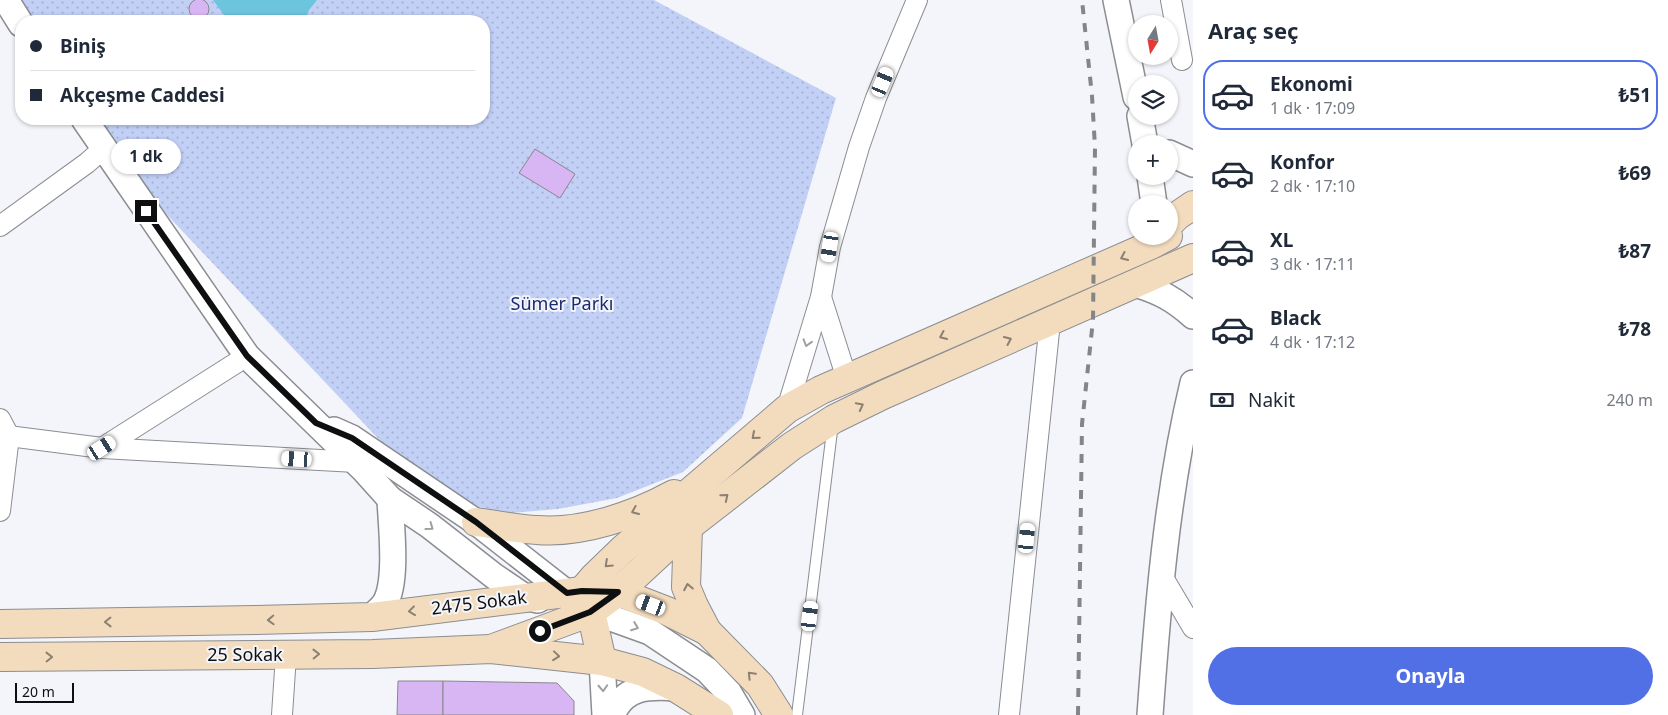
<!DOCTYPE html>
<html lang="tr">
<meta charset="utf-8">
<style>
:root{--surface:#fff;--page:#f6f6f7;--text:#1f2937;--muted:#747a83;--line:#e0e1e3;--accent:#5270e5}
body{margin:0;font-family:"Noto Sans",sans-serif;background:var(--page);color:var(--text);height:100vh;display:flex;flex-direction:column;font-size:19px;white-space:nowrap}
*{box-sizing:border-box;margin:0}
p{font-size:16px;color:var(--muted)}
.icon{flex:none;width:28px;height:28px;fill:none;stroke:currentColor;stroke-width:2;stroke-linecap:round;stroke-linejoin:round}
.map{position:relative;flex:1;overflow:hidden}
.side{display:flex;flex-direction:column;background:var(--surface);width:475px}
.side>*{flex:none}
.guide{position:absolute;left:15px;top:15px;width:475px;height:110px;border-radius:20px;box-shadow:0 1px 4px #0004;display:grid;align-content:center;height:110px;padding:0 15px;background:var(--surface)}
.needle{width:32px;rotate:191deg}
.tools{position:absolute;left:1128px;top:15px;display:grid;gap:10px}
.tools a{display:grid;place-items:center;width:50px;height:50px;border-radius:50%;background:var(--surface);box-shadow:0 1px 4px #0004;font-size:25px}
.scale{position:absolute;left:15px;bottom:12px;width:59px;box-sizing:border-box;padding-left:5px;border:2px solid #0e0f10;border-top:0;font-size:14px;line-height:18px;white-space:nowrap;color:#0e0f10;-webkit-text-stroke:4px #f3f5fa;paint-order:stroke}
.end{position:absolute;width:22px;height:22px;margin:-11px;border:6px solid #0e0f10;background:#fff;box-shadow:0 0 0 2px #fff}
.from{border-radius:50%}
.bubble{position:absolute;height:35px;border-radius:18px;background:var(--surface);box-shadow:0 1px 4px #0004;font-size:16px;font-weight:700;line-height:35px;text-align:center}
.car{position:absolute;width:15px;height:30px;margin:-15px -8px;border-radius:6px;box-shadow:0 0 4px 1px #0007;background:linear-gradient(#fff 24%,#345 0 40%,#fff 0 76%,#345 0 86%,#fff 0)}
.guide b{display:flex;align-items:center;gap:18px;height:48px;font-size:19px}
.guide b+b{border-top:1px solid var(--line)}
.guide i{width:12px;height:12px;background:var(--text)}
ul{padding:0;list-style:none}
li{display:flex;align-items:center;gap:15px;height:70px;margin:0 10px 8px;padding:0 5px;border:2px solid transparent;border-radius:20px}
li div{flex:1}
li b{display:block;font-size:19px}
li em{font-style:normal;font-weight:700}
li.selected{border-color:var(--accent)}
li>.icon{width:45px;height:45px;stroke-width:1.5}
h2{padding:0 15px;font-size:22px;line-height:60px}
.pay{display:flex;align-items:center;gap:12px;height:55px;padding:0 15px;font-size:19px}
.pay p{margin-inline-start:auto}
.action{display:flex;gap:10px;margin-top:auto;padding:10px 15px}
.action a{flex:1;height:58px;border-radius:30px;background:var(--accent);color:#fff;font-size:20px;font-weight:700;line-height:58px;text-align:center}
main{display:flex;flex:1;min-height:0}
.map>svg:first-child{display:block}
.park{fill:url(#park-dots)}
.water{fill:#6cc5dd}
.building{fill:#d8b6f4;stroke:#89878b}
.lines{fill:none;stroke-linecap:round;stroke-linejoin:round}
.service-casing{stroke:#8b8d91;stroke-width:12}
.minor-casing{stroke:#8b8d91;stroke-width:22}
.tertiary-casing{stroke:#8b8d91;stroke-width:28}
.secondary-casing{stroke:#8b8d91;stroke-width:30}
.service{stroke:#fff;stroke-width:10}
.minor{stroke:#fff;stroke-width:20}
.tertiary{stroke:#fff;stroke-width:25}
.secondary{stroke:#f3dcbe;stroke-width:28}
.rail{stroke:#848588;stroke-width:4;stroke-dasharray:9 9;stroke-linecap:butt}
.oneway{stroke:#8c8070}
.oneway2{stroke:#9f9f9f}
.route{stroke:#0e0f10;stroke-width:6}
.labels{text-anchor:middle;stroke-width:4;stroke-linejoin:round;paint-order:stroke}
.park-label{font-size:18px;fill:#1c2a71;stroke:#f3f5fa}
.street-label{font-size:18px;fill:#0e0f10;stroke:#f3f5fa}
</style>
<main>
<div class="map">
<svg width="1193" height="715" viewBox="0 0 1193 715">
<defs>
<pattern id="park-dots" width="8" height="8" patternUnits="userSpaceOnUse" patternTransform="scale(1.25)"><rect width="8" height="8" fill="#c2d0f6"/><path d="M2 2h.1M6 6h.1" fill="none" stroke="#a6b1d2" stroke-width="1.8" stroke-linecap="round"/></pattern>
</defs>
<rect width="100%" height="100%" fill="#f3f5fa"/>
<!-- park -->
<path class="park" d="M 14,0 L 654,0 L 836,98 L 742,418 L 683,472 L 617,498 L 558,509 L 511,513 L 469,505 L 389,450 L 104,148 L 86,119 L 484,119 L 484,21 L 27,21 Z"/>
<!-- water -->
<path class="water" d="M 213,0 L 317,0 L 309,10 L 305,21 L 274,21 L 260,18 L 249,21 L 235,21 L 224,15 Z"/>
<!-- building -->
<g class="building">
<circle cx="199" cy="9" r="10"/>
<path d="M 535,149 L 575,174 L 560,198 L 519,173 Z"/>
<path d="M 398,681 L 443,681 L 443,715 L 397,715 Z"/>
<path d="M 443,681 L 557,683 L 574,701 L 574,715 L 443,715 Z"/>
</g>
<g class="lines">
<!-- service casing -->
<g class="service-casing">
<path id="service" d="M 797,715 L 833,423"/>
</g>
<!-- minor casing -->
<g class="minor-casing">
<g id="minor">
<path d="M 1171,0 L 1182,60"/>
<path d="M 0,226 L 87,163 L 104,148"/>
<path d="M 821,297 L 847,379"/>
<path d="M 787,409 L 821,297 L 830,247 L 859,147 L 876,98 L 917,0"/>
<path d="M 0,419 L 9,436 L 0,511"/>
<path d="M 0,435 L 102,448 L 247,356"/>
<path d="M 102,448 L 356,462"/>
<path d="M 1161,574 L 1193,628"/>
<path d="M 282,715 L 286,655"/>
<path d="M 1009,715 L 1050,322"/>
</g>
</g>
<!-- tertiary casing -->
<g class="tertiary-casing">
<g id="tertiary">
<path d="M 6,0 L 21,24"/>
<path d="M 1116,0 L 1136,97"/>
<path d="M 1140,116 L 1145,144"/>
<path d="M 84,119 L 247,356 L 363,469 L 390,499 L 430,526 L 494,576 L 525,597 L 538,600"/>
<path d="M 1169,153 L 1193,164"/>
<path d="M 1150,176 L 1154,204"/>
<path d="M 1135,284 C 1159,291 1174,299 1193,316"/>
<path d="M 334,430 L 352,438 L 476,522 L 567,593"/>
<path d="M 574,609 L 611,618 L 650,632 L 707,670 L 729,693 L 742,715"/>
<path d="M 372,617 C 376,612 382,608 385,603 C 398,581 391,524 390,499"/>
<path d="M 602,661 L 605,715"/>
<path d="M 612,715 C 624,686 649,686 676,688"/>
<path d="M 1150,715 C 1158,604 1167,492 1193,383"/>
</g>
</g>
<!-- secondary casing -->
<g class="secondary-casing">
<g id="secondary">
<path d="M 1169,224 L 1177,216 L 1193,205"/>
<path d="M 476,522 C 497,525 517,529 537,530 C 581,534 636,515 674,494"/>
<path d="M 688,527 L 686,587 L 694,606 L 707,631"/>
<path d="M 582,591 L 594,577 L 622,550 L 787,409 L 821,390 L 1151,245 L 1168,236"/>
<path d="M 585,597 L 591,612 L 602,661"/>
<path d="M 0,624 L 256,620 L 372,617 L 582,591 L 618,592 L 667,611 L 707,631 L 760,685 L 779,715"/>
<path d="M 491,649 L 591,612 L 618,592 L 688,527 L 792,446 L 834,419 L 883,395 L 1193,258"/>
<path d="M 0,657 L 373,654 L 491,649 L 602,661 L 643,672 L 676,688 L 719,715"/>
</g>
</g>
<!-- service -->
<use href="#service" class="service"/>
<!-- minor -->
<use href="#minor" class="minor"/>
<!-- tertiary -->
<use href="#tertiary" class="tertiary"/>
<!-- secondary -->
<use href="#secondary" class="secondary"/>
<!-- rail -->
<path class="rail" d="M 1078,715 L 1082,424 L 1093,320 L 1095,147 L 1092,96 L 1082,0"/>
</g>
<!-- one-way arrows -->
<defs><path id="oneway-chevron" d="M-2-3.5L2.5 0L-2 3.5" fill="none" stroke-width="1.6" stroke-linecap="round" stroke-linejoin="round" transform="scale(1.25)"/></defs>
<g class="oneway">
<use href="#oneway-chevron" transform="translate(1124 257) rotate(156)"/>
<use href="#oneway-chevron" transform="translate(943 336) rotate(156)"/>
<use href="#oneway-chevron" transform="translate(1008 340) rotate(-24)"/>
<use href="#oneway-chevron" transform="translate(860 406) rotate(-27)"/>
<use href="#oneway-chevron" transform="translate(755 436) rotate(139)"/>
<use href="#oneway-chevron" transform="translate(725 497) rotate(-39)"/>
<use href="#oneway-chevron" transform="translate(635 511) rotate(157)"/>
<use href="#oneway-chevron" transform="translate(608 564) rotate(137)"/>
<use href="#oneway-chevron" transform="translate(688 587) rotate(-101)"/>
<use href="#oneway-chevron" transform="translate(412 611) rotate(173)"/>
<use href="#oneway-chevron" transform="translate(271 620) rotate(178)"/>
<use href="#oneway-chevron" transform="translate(108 622) rotate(179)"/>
<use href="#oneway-chevron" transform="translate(316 654) rotate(-1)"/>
<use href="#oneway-chevron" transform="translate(556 656) rotate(6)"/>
<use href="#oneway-chevron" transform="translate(49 657) rotate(-1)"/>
<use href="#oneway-chevron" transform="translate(751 675) rotate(-134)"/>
</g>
<g class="oneway2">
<use href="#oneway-chevron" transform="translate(807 343) rotate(107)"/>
<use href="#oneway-chevron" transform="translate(430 527) rotate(36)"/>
<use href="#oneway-chevron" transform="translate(635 627) rotate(21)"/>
<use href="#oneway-chevron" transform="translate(603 688) rotate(87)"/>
</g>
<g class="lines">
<!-- route -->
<path class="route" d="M 146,211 L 247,356 L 316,423 L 352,438 L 476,522 L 567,593 L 582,591 L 618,592 L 590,612 L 540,631"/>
</g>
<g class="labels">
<!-- park labels -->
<g class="park-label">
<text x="562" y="310">Sümer Parkı</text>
</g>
<!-- street labels -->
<g class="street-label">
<text transform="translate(479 603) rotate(-7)" y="6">2475 Sokak</text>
<text x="245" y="661">25 Sokak</text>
</g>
</g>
</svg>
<div class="tools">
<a><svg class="needle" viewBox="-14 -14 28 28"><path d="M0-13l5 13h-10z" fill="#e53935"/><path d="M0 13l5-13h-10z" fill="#747a83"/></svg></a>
<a><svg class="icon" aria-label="layers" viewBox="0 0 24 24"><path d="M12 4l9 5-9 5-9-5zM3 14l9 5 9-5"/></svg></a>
<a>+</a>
<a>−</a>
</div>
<div class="scale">20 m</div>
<i class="end from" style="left:540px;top:631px"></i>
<i class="end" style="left:146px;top:211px"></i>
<div class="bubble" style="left:111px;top:139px;width:70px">1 dk</div>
<i class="car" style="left:883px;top:82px;rotate:23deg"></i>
<i class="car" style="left:830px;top:247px;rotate:189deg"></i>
<i class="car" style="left:102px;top:448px;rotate:57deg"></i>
<i class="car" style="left:297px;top:459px;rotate:273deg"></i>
<i class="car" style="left:1027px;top:538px;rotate:6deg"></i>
<i class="car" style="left:651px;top:605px;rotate:291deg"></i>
<i class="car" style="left:810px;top:616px;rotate:7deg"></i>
<div class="guide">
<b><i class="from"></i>Biniş</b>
<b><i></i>Akçeşme Caddesi</b>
</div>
</div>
<section class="side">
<h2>Araç seç</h2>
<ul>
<li class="selected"><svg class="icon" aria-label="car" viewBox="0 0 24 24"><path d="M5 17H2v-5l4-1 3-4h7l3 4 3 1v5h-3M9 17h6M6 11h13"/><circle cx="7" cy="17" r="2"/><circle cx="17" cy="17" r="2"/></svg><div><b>Ekonomi</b><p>1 dk · 17:09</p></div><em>₺51</em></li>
<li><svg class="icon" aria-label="car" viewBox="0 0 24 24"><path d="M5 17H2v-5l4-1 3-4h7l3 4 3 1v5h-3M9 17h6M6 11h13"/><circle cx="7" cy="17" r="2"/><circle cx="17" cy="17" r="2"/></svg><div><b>Konfor</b><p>2 dk · 17:10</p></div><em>₺69</em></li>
<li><svg class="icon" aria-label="car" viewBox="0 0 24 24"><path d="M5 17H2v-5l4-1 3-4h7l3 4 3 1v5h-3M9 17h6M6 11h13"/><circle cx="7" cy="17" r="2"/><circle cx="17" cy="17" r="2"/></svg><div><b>XL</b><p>3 dk · 17:11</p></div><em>₺87</em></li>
<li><svg class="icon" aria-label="car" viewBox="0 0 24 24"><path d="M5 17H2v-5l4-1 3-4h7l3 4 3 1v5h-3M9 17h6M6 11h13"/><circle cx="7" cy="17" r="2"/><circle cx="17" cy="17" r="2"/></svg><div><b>Black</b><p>4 dk · 17:12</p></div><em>₺78</em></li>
</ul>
<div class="pay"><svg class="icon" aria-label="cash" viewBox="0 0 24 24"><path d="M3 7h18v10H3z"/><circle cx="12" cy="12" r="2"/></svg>Nakit<p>240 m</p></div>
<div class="action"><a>Onayla</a></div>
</section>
</main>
